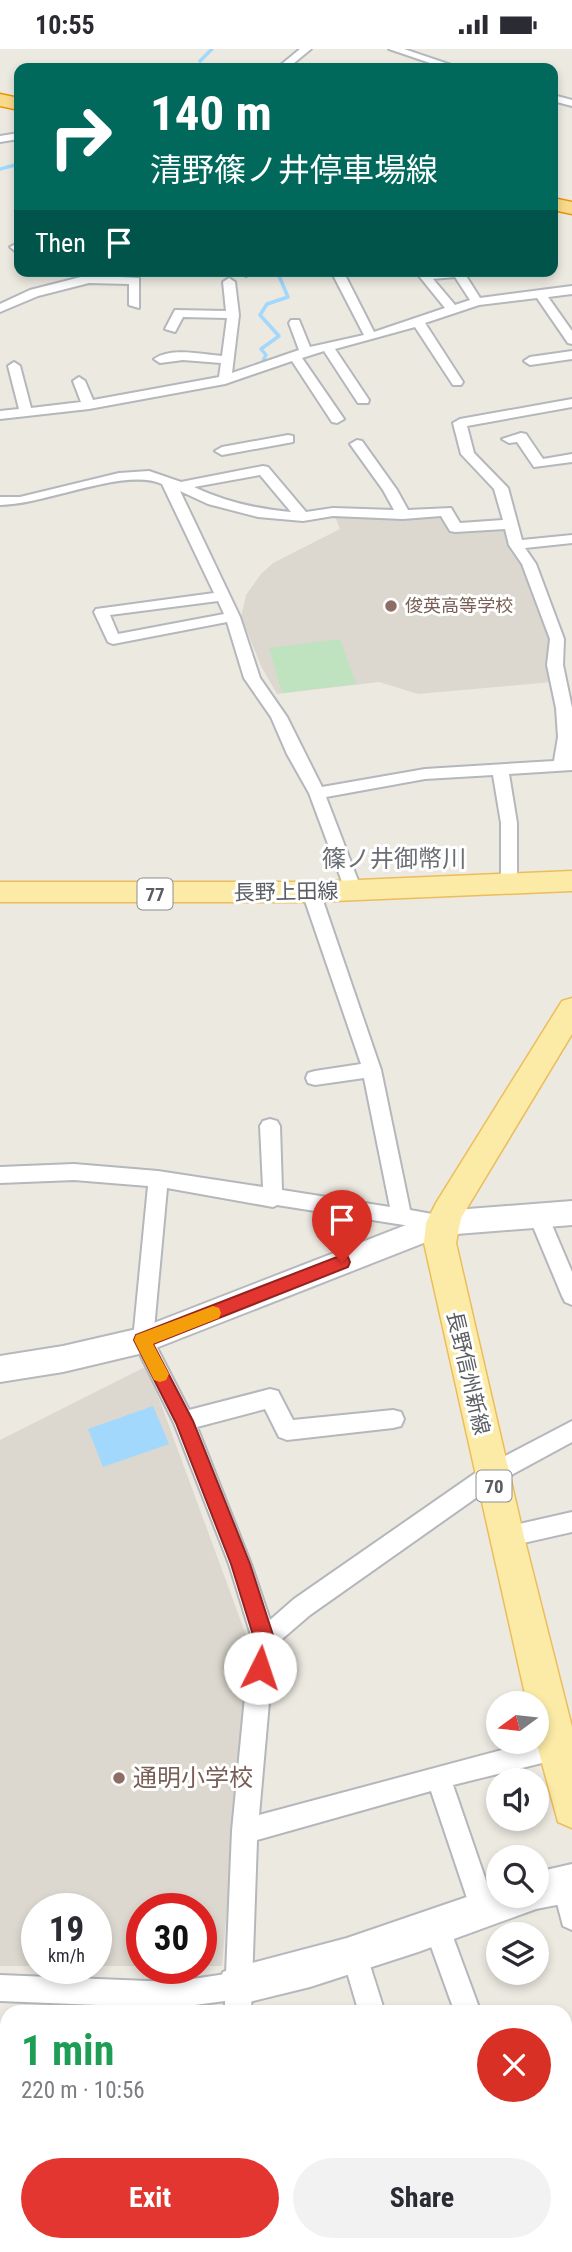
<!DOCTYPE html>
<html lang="en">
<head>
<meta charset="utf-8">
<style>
  :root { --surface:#fff; --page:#f2f2f3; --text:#2b2b33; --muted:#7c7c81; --accent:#e33630 }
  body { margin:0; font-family:"Roboto Condensed","Noto Sans JP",sans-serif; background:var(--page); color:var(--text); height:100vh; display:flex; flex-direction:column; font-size:26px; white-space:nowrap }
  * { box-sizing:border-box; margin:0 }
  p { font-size:23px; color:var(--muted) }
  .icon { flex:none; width:38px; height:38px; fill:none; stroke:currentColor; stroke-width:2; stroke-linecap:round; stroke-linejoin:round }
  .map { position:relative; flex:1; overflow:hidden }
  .panel { position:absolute; left:0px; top:1956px; width:572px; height:247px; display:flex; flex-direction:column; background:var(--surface); border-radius:21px 21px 0 0; box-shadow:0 4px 10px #0003 }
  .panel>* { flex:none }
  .banner { position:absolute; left:14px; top:14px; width:544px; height:214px; border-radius:14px; box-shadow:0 4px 10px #0003; background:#00695c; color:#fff; overflow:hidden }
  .needle { width:46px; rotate:255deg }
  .controls { position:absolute; left:486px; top:1642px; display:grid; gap:14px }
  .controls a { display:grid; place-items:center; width:63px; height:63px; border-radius:50%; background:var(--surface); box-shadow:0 4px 10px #0003; font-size:35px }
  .speed { position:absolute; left:21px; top:1844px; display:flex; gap:14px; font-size:35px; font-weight:700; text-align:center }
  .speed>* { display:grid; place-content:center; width:91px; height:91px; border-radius:50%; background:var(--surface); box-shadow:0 4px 10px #0003; line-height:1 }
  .speed small { font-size:18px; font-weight:400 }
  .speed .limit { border:10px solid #d22; background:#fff; color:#111 }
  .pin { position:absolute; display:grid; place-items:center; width:60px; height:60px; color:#fff; margin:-72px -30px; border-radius:50% 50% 50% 0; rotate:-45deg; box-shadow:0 0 7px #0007 }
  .pin .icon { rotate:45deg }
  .me { position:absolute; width:77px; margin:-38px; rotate:4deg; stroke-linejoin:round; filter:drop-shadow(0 0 5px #0008) }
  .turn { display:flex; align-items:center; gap:24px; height:147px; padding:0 21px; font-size:32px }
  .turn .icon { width:91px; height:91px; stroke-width:2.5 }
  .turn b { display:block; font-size:49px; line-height:60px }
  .then { display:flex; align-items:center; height:66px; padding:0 21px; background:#0003; gap:14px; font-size:26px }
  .round { display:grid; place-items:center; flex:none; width:74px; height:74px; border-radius:37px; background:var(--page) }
  .head { display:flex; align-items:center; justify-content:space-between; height:119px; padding:0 21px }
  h1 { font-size:42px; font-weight:700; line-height:52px; color:#1e9e55 }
  .primary-button { display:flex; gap:14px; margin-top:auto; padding:14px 21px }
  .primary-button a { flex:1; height:80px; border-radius:42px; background:var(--accent); color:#fff; font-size:28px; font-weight:700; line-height:80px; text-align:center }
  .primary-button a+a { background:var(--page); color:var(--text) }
  .status { display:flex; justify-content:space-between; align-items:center; height:49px; padding:0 35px; background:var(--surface); direction:ltr }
  .status svg { height:19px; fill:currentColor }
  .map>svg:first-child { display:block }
</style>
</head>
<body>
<div class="status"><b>10:55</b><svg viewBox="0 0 49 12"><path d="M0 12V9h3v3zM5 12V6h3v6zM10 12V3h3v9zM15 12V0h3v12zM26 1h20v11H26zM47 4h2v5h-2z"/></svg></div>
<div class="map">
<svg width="572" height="2203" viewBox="0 0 572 2203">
  <rect width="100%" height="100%" fill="#ece9e1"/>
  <g fill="#dcd8cf">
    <path d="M446 462 453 480 506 474 549 587 552 633 418 645 379 633 277 645 262 619 241 568 246 546 261 525 273 514 340 480 334 465Z"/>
    <path d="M147 1317 250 1597 222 1917H201V1860H142V1917H96V1860H37V1917H0V1391Z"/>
  </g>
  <path fill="#bfe3be" d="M340 590 356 635 282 644 269 599Z"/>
  <path fill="#a1d8fc" d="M153 1357 169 1395 103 1418 88 1380Z"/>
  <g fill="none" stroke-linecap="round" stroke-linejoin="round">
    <g stroke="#a1d8fc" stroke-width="3.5">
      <path d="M200 12 212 0"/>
      <path d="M0 120 19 115"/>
      <path d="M257 317 261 316 266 306 261 300 279 287 260 266 267 255 288 248 277 222"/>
    </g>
    <g stroke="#b4b7bb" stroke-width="4">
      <g id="street">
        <path d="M300 0H311L288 19H277Z"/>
        <path d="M389 0H404L460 19H445Z"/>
        <path d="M553 46 572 51V57L553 52Z"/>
        <path d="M19 84V90L0 93V87Z"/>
        <path d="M16 195H19V205L10 198Z"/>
        <path d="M94 222H109L103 227 139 229V259L129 256V235L89 234 38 247 0 263V255L30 241 85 227Z"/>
        <path d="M240 222H252V223L246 227Z"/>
        <path d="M331 222H343L374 283 445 259 415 222H463L480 249 572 237V245L548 248 572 282V295L568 294 537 249 479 256 425 274 463 333 461 336H453L415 278 335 300 369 351 368 354H358L324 302 302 309 344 370 337 374 332 373 292 312 225 335 89 360 0 370V362L19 360 8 317 14 313 20 317 31 359 81 353 73 332 79 328 85 332 93 351 219 328 221 314 183 311 160 314 154 310C170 298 202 305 222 307L227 269 183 268 175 283 165 280 175 261 226 262 223 233 229 229 235 233 239 266 232 324 299 301 289 274 291 271H299L310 298 364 286ZM455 228 470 251 455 256 433 230Z"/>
        <path d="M572 302V310L530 316 524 312 530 308Z"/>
        <path d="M572 350V358L467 377 474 404 508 439 522 491 572 486V494L525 499 536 515 564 590 563 616 572 659V721L509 725 517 774V836L509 842 501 836V774L493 726 425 730 326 748 362 842 353 848 347 846 309 744 287 705 271 668 244 629 227 573 113 595 108 593 94 563 96 560 214 544 162 435C125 418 45 456 0 456V448H20L119 424 149 422 181 433 263 417 268 418 306 463 333 459 394 461 383 441 350 395 357 391 362 392 397 441 408 461 451 459 460 474 503 471 494 440 461 405 453 374 460 370ZM260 426 291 463C257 460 226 453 194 438ZM180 442 208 455 258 468 303 472 333 467 403 470 441 467 450 482 455 483 505 480 509 496 522 515 550 590 547 616 556 659 558 688 554 712 425 720 322 738 287 668 260 629 240 568ZM218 552 224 565 118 585 110 566Z"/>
        <path d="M521 384 526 385 543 410 572 405V413L534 418 517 393 509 394 502 390Z"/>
        <path d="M288 386 293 387V393L222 406 215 402 222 398Z"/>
        <path d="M311 837 320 843 381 1021 410 1161 449 1168 452 1174 449 1180 442 1182 277 1156 273 1158 167 1139 153 1291 189 1361 270 1340 278 1342 293 1371 393 1361 401 1363 404 1370 401 1377 393 1379 287 1391 279 1388 265 1360 197 1378 251 1515 270 1571 294 1550 484 1418 572 1372V1393L500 1432 310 1566 274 1597 259 1766 558 1686 567 1689 570 1698 567 1707 558 1710 453 1736 496 1861 492 1870 483 1874 474 1870 431 1742 257 1791 251 1964H225V1952L172 1959 0 1952V1926L172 1933 226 1925 232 1782 251 1586 229 1515 174 1374 133 1291 148 1137 74 1131 0 1134V1118L74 1115 158 1122 263 1138 260 1077 263 1072 270 1070 277 1072 280 1077 282 1141 390 1158 364 1029 315 1036 308 1034 306 1029 308 1024 315 1022 361 1015 302 843Z"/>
        <path d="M539 1160 546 1162 572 1223V1256L565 1253 562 1247 529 1168 532 1162Z"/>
        <path d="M572 1463V1483L506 1498 498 1495 495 1488 498 1481 506 1478Z"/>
        <path d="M565 1822 572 1825V1881L563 1877 552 1835 556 1826Z"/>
        <path d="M437 1865 446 1869 481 1964H455L424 1878 428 1869Z"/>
        <path d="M355 1893 364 1897 385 1964H359L342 1906 346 1897Z"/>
        <rect x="0" y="2094" width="7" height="28"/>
      </g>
    </g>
    <g stroke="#b5b8bd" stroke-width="4">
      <g id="secondary">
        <path d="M572 1152V1176L444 1186 143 1304 63 1323 0 1333V1307L63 1297 141 1279 442 1162Z"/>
        <path d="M572 1815V1853L536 1860 418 1903 310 1938 237 1956 223 1951 218 1937 223 1923 237 1918 347 1889 499 1837V1846H537V1823Z"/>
      </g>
    </g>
    <g stroke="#ecbd5a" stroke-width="3">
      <g id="primary">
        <path d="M572 822V842L311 853H0V833H311Z"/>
        <path d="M572 949V985L461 1169 456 1194 524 1488 572 1678V1779L558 1773 536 1692 537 1654H527L424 1194 426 1174 436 1154 562 952Z"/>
      </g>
    </g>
    <g stroke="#e69707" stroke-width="3">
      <g id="highway">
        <path d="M0 45 19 49V61L0 57Z"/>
        <path d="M553 149 572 153V165L553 161Z"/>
      </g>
    </g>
    <use href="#street" fill="#fff" fill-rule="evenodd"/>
    <use href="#secondary" fill="#fff" fill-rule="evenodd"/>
    <use href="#primary" fill="#fceba6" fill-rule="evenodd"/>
    <use href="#highway" fill="#f9d98b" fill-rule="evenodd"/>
    <g stroke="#b0b1b2" stroke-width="7" stroke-dasharray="2.5 11" stroke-linecap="butt">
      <path d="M0 2155H7"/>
      <path d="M0 2173 7 2174"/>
      <path d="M565 2185H572"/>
      <path d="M399 2196 515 2203"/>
    </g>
  </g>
  <path fill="#e33630" stroke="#94231f" stroke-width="2" d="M342 1206 348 1208 350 1213 348 1218 153 1295 193 1372 250 1515 273 1586 267 1626 260 1629 253 1626 250 1619 253 1586 231 1515 176 1374 134 1291 136 1286Z"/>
  <path fill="#f59e0b" d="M213 1257 219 1259 221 1264 219 1269 153 1295 169 1325 166 1331 160 1333 154 1331 134 1291 136 1286Z"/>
  <g fill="#8d6e63" stroke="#fff" stroke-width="2.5">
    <circle cx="391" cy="557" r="7"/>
    <circle cx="119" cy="1729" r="7"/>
  </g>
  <g text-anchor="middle" stroke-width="6" stroke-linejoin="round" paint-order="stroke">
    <g font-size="18" fill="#785e54" stroke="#fff" text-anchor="start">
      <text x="405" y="563">俊英高等学校</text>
    </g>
    <g fill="#fff" stroke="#8c8e91" stroke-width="2">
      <rect x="137.5" y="829.5" width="35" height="31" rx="5"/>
      <rect x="476.5" y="1421.5" width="35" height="31" rx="5"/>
    </g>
    <g font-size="19" font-weight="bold" fill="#5a5d62">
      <text x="155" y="852">77</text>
      <text x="494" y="1444">70</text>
    </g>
    <g font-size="21" fill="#5a5d62" stroke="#fff">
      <text transform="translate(286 843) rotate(-1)" y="7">長野上田線</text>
      <text transform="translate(468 1324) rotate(77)" y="7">長野信州新線</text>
    </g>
    <g font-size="24" fill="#6b6f74" stroke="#fff">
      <text x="394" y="818">篠ノ井御幣川</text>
    </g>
    <g font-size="24" fill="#785e54" stroke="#fff" text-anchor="start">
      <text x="133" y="1737">通明小学校</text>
    </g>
  </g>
</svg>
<div class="controls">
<a><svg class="needle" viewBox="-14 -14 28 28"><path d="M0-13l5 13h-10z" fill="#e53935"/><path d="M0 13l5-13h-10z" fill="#7c7c81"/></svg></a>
<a><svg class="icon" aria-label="sound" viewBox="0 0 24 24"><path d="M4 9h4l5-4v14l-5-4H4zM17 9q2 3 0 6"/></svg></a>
<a><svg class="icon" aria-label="search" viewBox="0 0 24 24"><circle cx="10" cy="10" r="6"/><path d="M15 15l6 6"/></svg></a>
<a><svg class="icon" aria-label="layers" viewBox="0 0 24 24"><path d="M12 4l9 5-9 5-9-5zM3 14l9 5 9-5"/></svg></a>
</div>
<div class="speed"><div>19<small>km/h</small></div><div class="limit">30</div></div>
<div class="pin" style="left:342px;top:1213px;background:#d93025"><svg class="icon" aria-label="arrive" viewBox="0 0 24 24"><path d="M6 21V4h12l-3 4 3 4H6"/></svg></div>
<svg class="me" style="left:260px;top:1619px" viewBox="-20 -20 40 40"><circle r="19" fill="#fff"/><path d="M0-13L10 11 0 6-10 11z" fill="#e33630"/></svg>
<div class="banner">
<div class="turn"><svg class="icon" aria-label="right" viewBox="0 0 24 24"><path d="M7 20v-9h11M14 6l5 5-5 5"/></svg><div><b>140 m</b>清野篠ノ井停車場線</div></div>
<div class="then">Then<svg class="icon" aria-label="arrive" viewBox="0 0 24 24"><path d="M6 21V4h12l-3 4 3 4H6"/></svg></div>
</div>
<section class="panel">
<div class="head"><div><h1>1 min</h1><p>220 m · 10:56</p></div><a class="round" style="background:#d93025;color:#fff"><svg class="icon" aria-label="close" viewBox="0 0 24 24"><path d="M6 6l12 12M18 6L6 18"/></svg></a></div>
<div class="primary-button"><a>Exit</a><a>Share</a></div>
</section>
</div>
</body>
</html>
